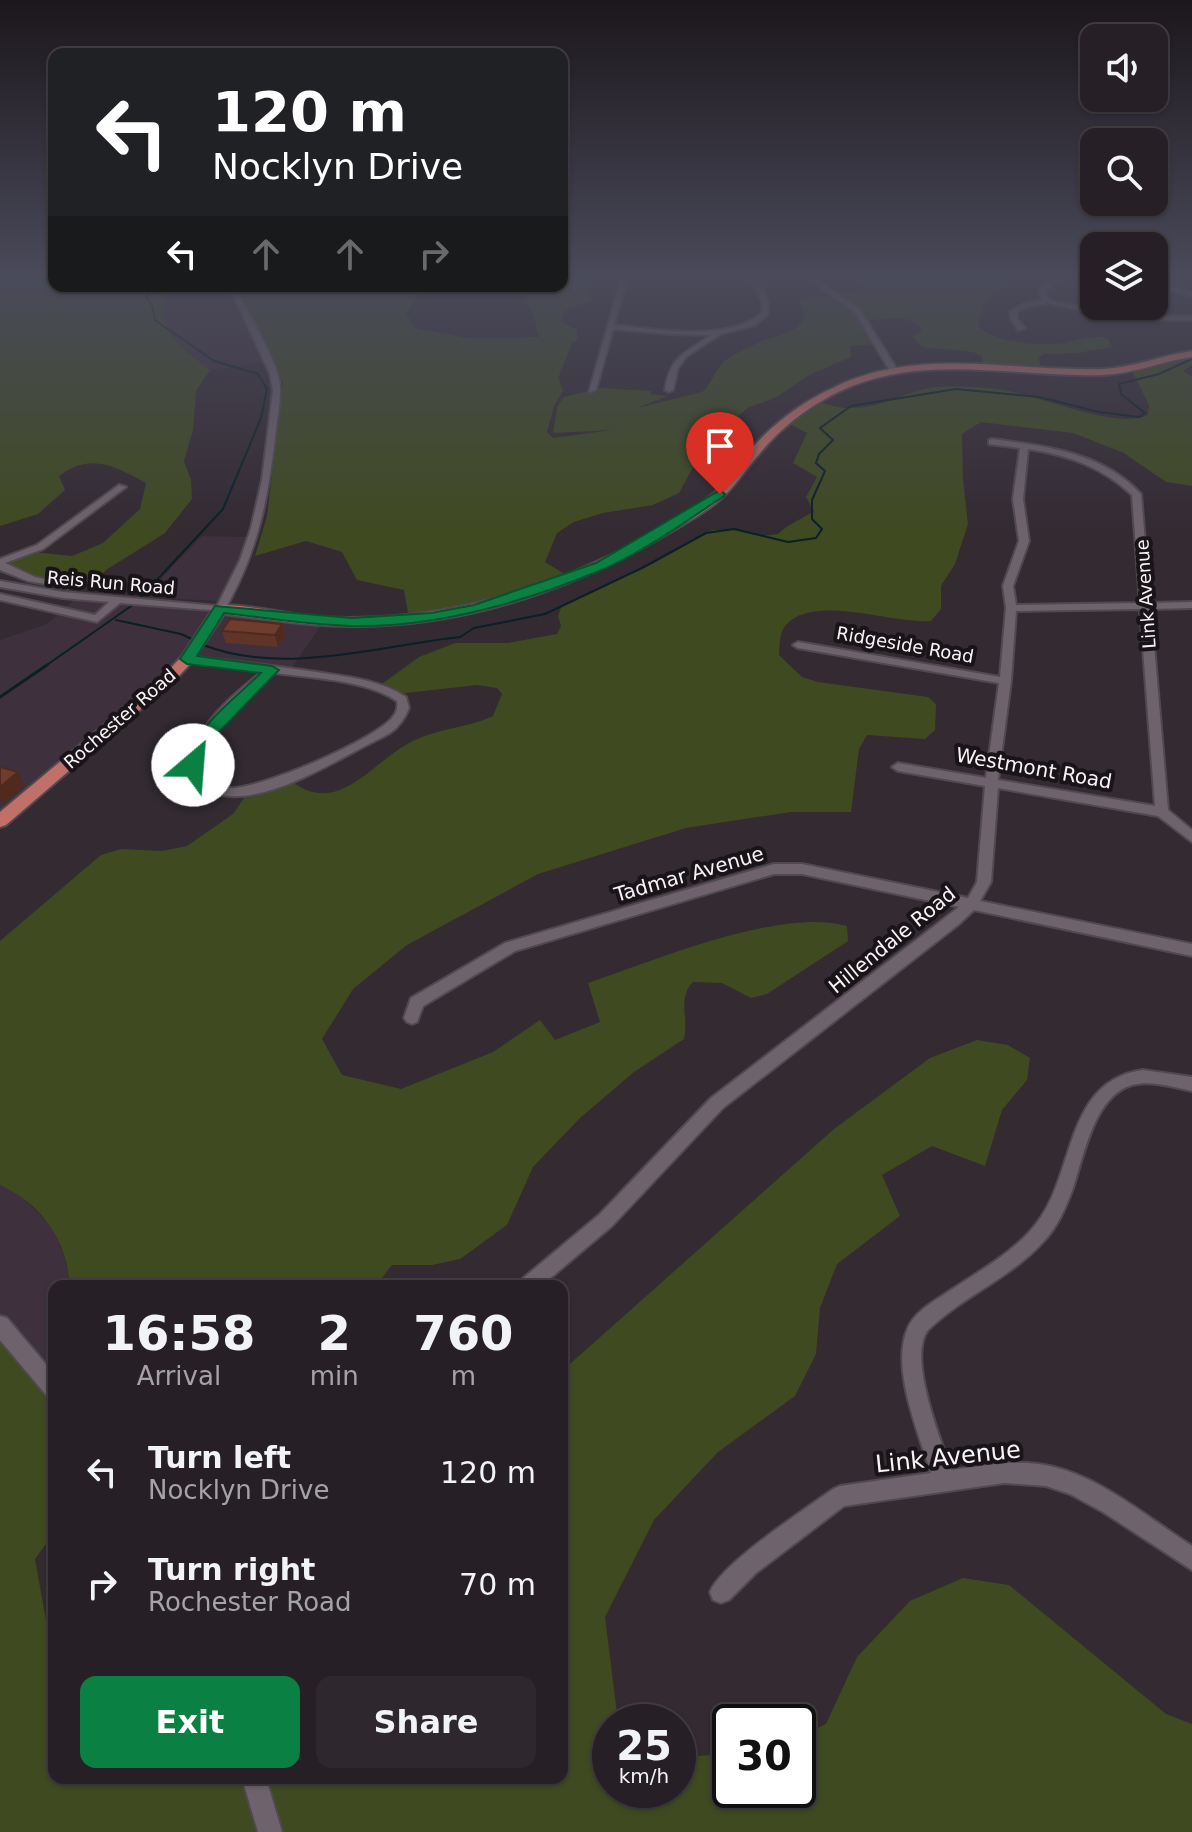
<!DOCTYPE html>
<html lang="en">
<head>
<meta charset="utf-8">
<style>
  :root { --surface:#262026; --page:#2e282e; --text:#f1f3f6; --muted:#a4a3a7; --line:#423e43; --accent:#0b8043 }
  body { margin:0; font-family:"DejaVu Sans",sans-serif; background:var(--page); color:var(--text); height:100vh; display:flex; flex-direction:column; font-size:30px; white-space:nowrap }
  * { box-sizing:border-box; margin:0 }
  p { font-size:26px; color:var(--muted) }
  .icon { flex:none; width:44px; height:44px; fill:none; stroke:currentColor; stroke-width:2; stroke-linecap:round; stroke-linejoin:round }
  .map { position:relative; flex:1; overflow:hidden }
  .drawer { position:absolute; left:48px; top:1280px; width:520px; height:504px; display:flex; flex-direction:column; background:var(--surface); border-radius:16px; box-shadow:0 2px 6px #0004,0 0 0 2px var(--line) }
  .drawer>* { flex:none }
  .hud { position:absolute; left:48px; top:48px; width:520px; height:244px; border-radius:16px; box-shadow:0 2px 6px #0004,0 0 0 2px var(--line); background:#202124; color:#fff; overflow:hidden }
  .fabs { position:absolute; left:1080px; top:24px; display:grid; gap:16px }
  .fabs a { display:grid; place-items:center; width:88px; height:88px; border-radius:16px; background:var(--surface); box-shadow:0 2px 6px #0004,0 0 0 2px var(--line); font-size:40px }
  .speed { position:absolute; left:592px; top:1704px; display:flex; gap:16px; font-size:40px; font-weight:700; text-align:center }
  .speed>* { display:grid; place-content:center; width:104px; height:104px; border-radius:50%; background:var(--surface); box-shadow:0 2px 6px #0004,0 0 0 2px var(--line); line-height:1 }
  .speed small { font-size:20px; font-weight:400 }
  .speed .limit { border:4px solid #111; border-radius:12px; background:#fff; color:#111 }
  .pin { position:absolute; display:grid; place-items:center; width:68px; height:68px; color:#fff; margin:-82px -34px; border-radius:50% 50% 50% 0; rotate:-45deg; box-shadow:0 0 8px #0007 }
  .pin .icon { rotate:45deg }
  .me { position:absolute; width:88px; margin:-44px; rotate:27deg; stroke-linejoin:round; filter:drop-shadow(0 0 6px #0008) }
  .turn { display:flex; align-items:center; gap:28px; height:168px; padding:0 32px; font-size:36px }
  .turn .icon { width:104px; height:104px; stroke-width:2.5 }
  .turn b { display:block; font-size:56px; line-height:68px }
  .lanes { display:flex; align-items:center; height:76px; padding:0 32px; background:#0003; justify-content:center; gap:40px; direction:ltr }
  .lanes .off { opacity:.35 }
  .eta { display:flex; justify-content:space-evenly; align-items:center; height:136px; text-align:center }
  .eta b { font-size:48px; font-weight:700; line-height:56px }
  .primary-button { display:flex; gap:16px; margin-top:auto; padding:16px 32px }
  .primary-button a { flex:1; height:92px; border-radius:16px; background:var(--accent); color:#fff; font-size:32px; font-weight:700; line-height:92px; text-align:center }
  .primary-button a+a { background:var(--page); color:var(--text) }
  ul { padding:0; list-style:none }
  li { display:flex; align-items:center; gap:24px; height:112px; padding:0 32px }
  li div { flex:1 }
  li b { display:block; font-size:30px }
  li em { font-style:normal }
  .map>svg:first-child { display:block }
</style>
</head>
<body>
<div class="map">
<svg width="1192" height="1832" viewBox="0 0 1192 1832">
  <rect width="100%" height="100%" fill="#332a32"/>
  <g fill="#3e303d">
    <path d="M194 286H227L263 363 210 370 174 342 161 314 166 290Z"/>
    <path d="M202 536 249 537 229 583 217 601 143 597Z"/>
    <path d="M78 596 324 621 289 672 187 659 0 821V640L47 624Z"/>
    <path d="M0 1185 15 1191 53 1227 64 1255 70 1283 69 1286H54V1361L40 1374 0 1325Z"/>
  </g>
  <g fill="#3f4a21">
    <path d="M0 275H54V286H194L166 290C157 334 178 345 210 370L196 391 193 430 184 461 191 480 192 499 165 533 106 570 92 585 40 577 8 565V561L33 552 72 556 103 543 140 509 146 483C115 466 90 452 59 476L65 490 38 514 0 526Z"/>
    <path d="M562 275H579L590 288 588 292 592 301C579 306 563 304 561 322L577 330V340L572 343 558 378 563 391 554 406 547 432 553 438 612 430 553 433 557 407 564 397 600 388 651 391 650 394 668 396 637 408 702 392C711 385 713 375 720 366 729 355 746 349 758 343 776 333 798 337 805 314L798 298 841 295 866 287 851 275H1018L984 302 978 325C989 342 1042 347 1063 343 1080 340 1089 335 1107 338L1112 347 1077 353 1043 354 1039 357 1040 366 983 364 982 356 973 352 922 347 913 337 922 330C911 312 880 320 862 321L874 344 850 346 851 357 811 374 775 398 747 408 723 431 692 469 679 493 653 505 603 513 574 522 557 533 545 562 566 575 475 606 408 613 404 590 357 580 342 552 306 541 255 556 267 516 283 383 238 286H441L418 295 406 313 415 328 466 338 539 337 533 313 520 289 562 286Z"/>
    <path d="M1192 356V365L1183 371 1192 377V486L1166 482 1124 453 1073 433 981 422 962 434 963 480 968 524 955 564 941 586V609L931 621C893 624 813 593 786 625 779 632 780 645 779 655L802 677 818 682 928 697 936 704 935 730 925 739 867 735 859 749 851 812H791L686 828 538 874 407 945 353 989 322 1039 342 1075 401 1089 493 1052 540 1020 555 1040 600 1022 588 983C654 961 780 907 847 926L848 941 767 994 751 998 722 983 693 982C677 999 689 1017 684 1039L634 1072 580 1118 533 1167 507 1225 460 1259 432 1265H392L376 1286H69C69 1241 40 1203 0 1185V941L101 855 121 849 162 851 187 846 233 814 244 798 265 794 291 781C340 819 374 758 415 740 440 728 467 728 493 716L502 694 497 688 477 685 397 694 379 686 419 657 455 643H508L557 634 561 626 558 616 562 605 652 564 712 530H741L763 536 778 534C788 524 802 519 814 511L806 497 817 477 793 463 807 433 786 422 816 401C827 404 840 409 852 408 881 408 908 390 936 387 956 386 978 387 998 389 1037 394 1116 431 1148 415L1149 405 1132 371Z"/>
    <path d="M977 1040 1008 1045 1030 1058 1027 1080 1002 1110 985 1166 932 1146 882 1175 900 1216 837 1264 820 1308 816 1354 795 1396 718 1452 654 1520 605 1617 618 1722H610V1790H678V1757L730 1754V1790H798V1737L826 1724 857 1657 910 1601 963 1578 1009 1585 1166 1714 1192 1724V1832H0V1325L41 1373 54 1361V1533L35 1559 54 1665V1778H562V1371L834 1129 930 1058Z"/>
  </g>
  <g fill="none" stroke-linecap="round" stroke-linejoin="round">
    <g stroke="#092027" stroke-width="2">
      <path d="M141 597 223 509 261 418 267 389 258 374 214 361 155 320 152 305 146 297 160 286"/>
      <path d="M116 620 181 634 196 641"/>
      <path d="M203 645C285 676 376 646 460 637L474 628 545 614 642 568 706 533 734 529 788 542 816 538 822 529 812 519V500L825 471 816 463 819 454 833 440 820 428 851 406 956 389 1039 397 1099 412 1139 417 1145 413 1121 394 1119 384 1159 374 1192 359"/>
      <path d="M44 667 134 604"/>
    </g>
    <path stroke="#092027" stroke-width="3" d="M0 697 47 665"/>
    <g stroke="#50494f" stroke-width="4">
      <g id="minor">
        <path d="M622 275H628L614 325C658 329 724 343 762 313V301L749 275H755L768 301V314L755 325 721 334 687 356 678 368 673 390 669 392 665 390C670 355 686 353 711 335L669 334 613 329 596 390 589 392Z"/>
        <path d="M803 275H810L860 310 898 371 897 373 890 371 855 312Z"/>
        <path d="M1055 275H1062L1045 292 1049 300 1057 302 1131 316H1192V320H1131L1047 303 1027 307 1017 312V319L1025 328 1018 330 1011 319 1010 311 1023 304 1043 300 1038 292Z"/>
        <path d="M1154 283 1192 292V296L1154 287Z"/>
        <path d="M229 286H235C248 312 270 348 278 375 283 392 278 412 276 430 268 498 259 550 224 611L120 603 97 622 0 600V594L95 615 109 602 63 598 0 587V581L63 592 217 606 240 560 251 528 262 480 273 390 270 374Z"/>
        <path d="M992 439C1045 446 1102 452 1141 494L1150 603 1192 602V608L1151 609 1168 810 1192 830V842L1158 816 998 788 991 882 980 901 1192 944V956L974 910 958 925 723 1108 612 1226 541 1286H518L521 1280 600 1214 711 1098 959 907 802 874H774L515 951 423 1006 417 1022 412 1024 407 1022 404 1018 411 998 505 943 774 864H802L968 898 977 882 985 786 898 771 892 767 898 763 986 778 999 683 798 648 793 645 798 642 1000 677 1006 608 1003 586 1019 541 1013 499 1020 448 989 444V440ZM1028 449C1068 455 1102 467 1132 495L1140 603 1016 605 1013 586 1029 541 1023 499ZM1140 609 1155 806 998 780 1011 681 1016 611Z"/>
        <path d="M119 485 126 487 43 549 5 563 35 577 68 584V588L28 581 0 570V559L37 545Z"/>
        <path d="M187 656C232 661 278 666 323 673 351 677 382 681 406 697L409 708C405 718 399 727 390 733 382 738 372 742 363 747 327 766 272 799 230 796 211 795 199 788 189 773 190 730 232 695 263 671L183 661V657ZM275 673C312 678 366 680 397 701 398 708 397 712 392 718 372 741 264 787 233 788 219 788 210 783 201 772 202 730 244 697 275 673Z"/>
        <path d="M1143 1070 1192 1077V1091C1173 1087 1151 1080 1132 1085 1094 1096 1084 1156 1073 1188 1066 1207 1058 1226 1044 1241 1011 1278 963 1296 928 1330 907 1357 941 1440 951 1470 980 1466 1009 1460 1038 1464 1095 1471 1145 1516 1192 1546V1570L1103 1512 1070 1494 1046 1486 1004 1483 844 1506 756 1573 729 1600 721 1603 713 1600 710 1592C722 1563 804 1510 833 1489L840 1486 931 1473C919 1434 891 1369 907 1330 914 1311 935 1301 951 1290 982 1269 1020 1249 1041 1217 1075 1167 1067 1080 1143 1070Z"/>
        <path d="M0 1316 7 1318 54 1374V1399L47 1396 0 1340Z"/>
        <path d="M242 1778H266L282 1832H258Z"/>
      </g>
    </g>
    <g stroke="#50494f" stroke-width="4">
      <path id="major" d="M1192 351V357C1162 361 1134 374 1103 375 1020 378 933 354 852 386 817 400 784 424 760 453 745 470 734 489 716 503 699 516 679 527 660 538 565 592 460 627 350 626 308 626 266 619 224 614L192 662 177 678 6 825 0 827V812L167 672 182 656 215 606C237 602 291 615 317 617 382 621 446 613 508 595 568 578 666 534 714 493 729 480 739 463 753 447 775 422 804 401 835 387 920 346 1013 372 1103 369 1133 368 1162 355 1192 351Z"/>
    </g>
    <use href="#minor" fill="#6e636d" fill-rule="evenodd"/>
    <use href="#major" fill="#c07069" fill-rule="evenodd"/>
  </g>
  <path fill="#603426" d="M282 624 285 636 278 647 226 643 222 631Z"/>
  <g fill="#4e2a1f">
    <path d="M282 624 285 636 278 647 275 635Z"/>
    <path d="M18 772 25 786 4 805 0 799V787Z"/>
  </g>
  <g fill="#703c2c" stroke="#4e2a1f" stroke-width="2">
    <path d="M230 619 282 624 275 635 222 631Z"/>
    <path d="M0 767 18 772 0 787Z"/>
  </g>
  <linearGradient id="sky" x2="0" y2="1"><stop stop-color="#1c171c"/><stop offset="0.52" stop-color="#4a4a5a"/><stop offset="1" stop-color="#4a4a5a" stop-opacity="0"/></linearGradient>
  <rect width="1192" height="531" fill="url(#sky)"/>
  <path fill="#0b8043" stroke="#07532c" stroke-width="2" d="M720 490 725 494 724 496C685 522 646 550 604 569 525 602 438 628 351 626 309 625 266 618 224 613L197 656 272 666 279 670 212 739 199 769 193 770 185 765C196 726 233 700 261 673L187 664 180 659 215 606 352 618 431 613 474 605 596 563Z"/>
  <g text-anchor="middle" stroke-width="8" stroke-linejoin="round" paint-order="stroke">
    <g font-size="18" fill="#f9f3f8" stroke="#181418">
      <text transform="translate(111 583) rotate(5)" y="6">Reis Run Road</text>
      <text transform="translate(1146 594) rotate(-94)" y="6">Link Avenue</text>
      <text transform="translate(905 645) rotate(10)" y="6">Ridgeside Road</text>
      <text transform="translate(120 719) rotate(-41)" y="6">Rochester Road</text>
    </g>
    <g font-size="20" fill="#f9f3f8" stroke="#181418">
      <text transform="translate(1034 768) rotate(10)" y="7">Westmont Road</text>
      <text transform="translate(689 874) rotate(-16)" y="7">Tadmar Avenue</text>
      <text transform="translate(892 940) rotate(-39)" y="7">Hillendale Road</text>
    </g>
    <g font-size="24" fill="#f9f3f8" stroke="#181418">
      <text transform="translate(948 1457) rotate(-6)" y="8">Link Avenue</text>
    </g>
  </g>
</svg>
<div class="fabs">
<a><svg class="icon" aria-label="sound" viewBox="0 0 24 24"><path d="M4 9h4l5-4v14l-5-4H4zM17 9q2 3 0 6"/></svg></a>
<a><svg class="icon" aria-label="search" viewBox="0 0 24 24"><circle cx="10" cy="10" r="6"/><path d="M15 15l6 6"/></svg></a>
<a><svg class="icon" aria-label="layers" viewBox="0 0 24 24"><path d="M12 4l9 5-9 5-9-5zM3 14l9 5 9-5"/></svg></a>
</div>
<div class="speed"><div>25<small>km/h</small></div><div class="limit">30</div></div>
<div class="pin" style="left:720px;top:494px;background:#d93025"><svg class="icon" aria-label="arrive" viewBox="0 0 24 24"><path d="M6 21V4h12l-3 4 3 4H6"/></svg></div>
<svg class="me" style="left:193px;top:765px" viewBox="-20 -20 40 40"><circle r="19" fill="#fff"/><path d="M0-13L10 11 0 6-10 11z" fill="#0b8043"/></svg>
<div class="hud">
<div class="turn"><svg class="icon" aria-label="left" viewBox="0 0 24 24"><path d="M17 20v-9H6M10 6l-5 5 5 5"/></svg><div><b>120 m</b>Nocklyn Drive</div></div>
<div class="lanes"><svg class="icon" aria-label="left" viewBox="0 0 24 24"><path d="M17 20v-9H6M10 6l-5 5 5 5"/></svg><svg class="icon off" aria-label="ahead" viewBox="0 0 24 24"><path d="M12 20V5M6 11l6-6 6 6"/></svg><svg class="icon off" aria-label="ahead" viewBox="0 0 24 24"><path d="M12 20V5M6 11l6-6 6 6"/></svg><svg class="icon off" aria-label="right" viewBox="0 0 24 24"><path d="M7 20v-9h11M14 6l5 5-5 5"/></svg></div>
</div>
<section class="drawer">
<div class="eta">
<div><b>16:58</b><p>Arrival</p></div>
<div><b>2</b><p>min</p></div>
<div><b>760</b><p>m</p></div>
</div>
<ul>
<li><svg class="icon" aria-label="left" viewBox="0 0 24 24"><path d="M17 20v-9H6M10 6l-5 5 5 5"/></svg><div><b>Turn left</b><p>Nocklyn Drive</p></div><em>120 m</em></li>
<li><svg class="icon" aria-label="right" viewBox="0 0 24 24"><path d="M7 20v-9h11M14 6l5 5-5 5"/></svg><div><b>Turn right</b><p>Rochester Road</p></div><em>70 m</em></li>
</ul>
<div class="primary-button"><a>Exit</a><a>Share</a></div>
</section>
</div>
</body>
</html>
